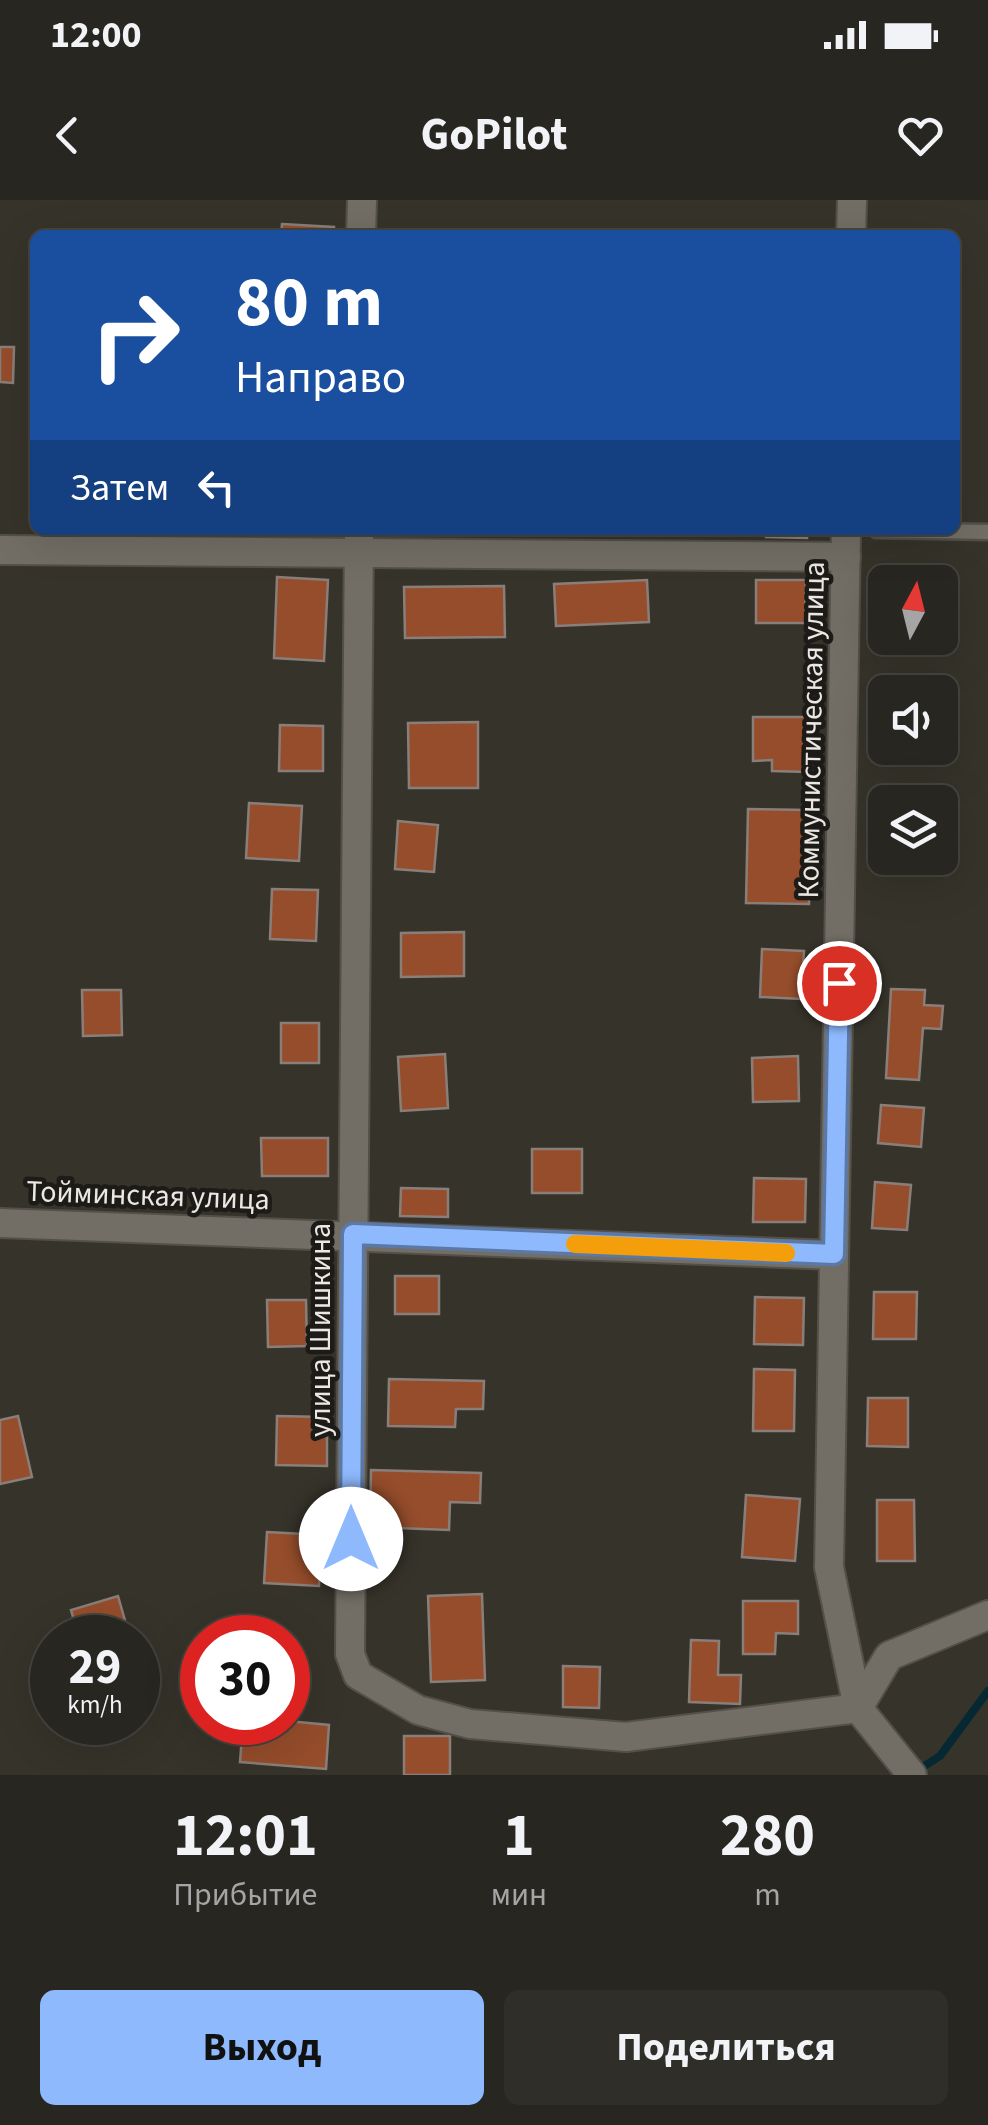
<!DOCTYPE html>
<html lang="ru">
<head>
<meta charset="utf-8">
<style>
  :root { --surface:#282620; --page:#302e29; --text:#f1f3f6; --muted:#a5a5a5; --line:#44433e; --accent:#8eb9fd }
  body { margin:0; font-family:"Source Sans 3",sans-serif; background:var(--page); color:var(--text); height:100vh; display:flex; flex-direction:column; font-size:38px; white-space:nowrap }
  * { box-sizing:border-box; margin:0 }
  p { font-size:32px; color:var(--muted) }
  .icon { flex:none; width:55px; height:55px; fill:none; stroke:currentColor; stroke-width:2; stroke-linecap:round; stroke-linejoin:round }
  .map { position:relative; height:1575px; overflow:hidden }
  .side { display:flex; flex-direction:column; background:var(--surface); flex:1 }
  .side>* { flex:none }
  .hud { position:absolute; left:30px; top:30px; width:930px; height:305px; border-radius:15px; box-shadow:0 10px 40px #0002,0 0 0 2px var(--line); background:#1a4fa0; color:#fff; overflow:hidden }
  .needle { width:65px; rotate:7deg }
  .buttons { position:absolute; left:868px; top:365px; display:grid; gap:20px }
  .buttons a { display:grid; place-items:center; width:90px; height:90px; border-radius:15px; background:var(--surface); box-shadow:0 10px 40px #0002,0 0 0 2px var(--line); font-size:50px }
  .speed { position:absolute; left:30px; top:1415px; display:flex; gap:20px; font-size:50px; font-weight:700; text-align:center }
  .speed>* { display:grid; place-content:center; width:130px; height:130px; border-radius:50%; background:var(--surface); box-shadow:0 10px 40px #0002,0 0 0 2px var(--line); line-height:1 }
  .speed small { font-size:25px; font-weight:400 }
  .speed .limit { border:15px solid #d22; background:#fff; color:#111 }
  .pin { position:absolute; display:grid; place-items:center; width:85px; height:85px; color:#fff; margin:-42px; border:5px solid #fff; border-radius:50%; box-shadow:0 2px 10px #0007 }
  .me { position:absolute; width:110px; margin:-55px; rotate:0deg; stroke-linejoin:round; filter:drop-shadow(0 0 8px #0008) }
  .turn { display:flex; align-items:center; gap:35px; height:210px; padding:0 40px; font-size:45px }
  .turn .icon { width:130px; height:130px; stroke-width:2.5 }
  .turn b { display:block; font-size:70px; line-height:85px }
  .then { display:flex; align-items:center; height:95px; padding:0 40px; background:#0003; gap:20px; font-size:38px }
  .eta { display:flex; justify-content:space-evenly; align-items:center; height:170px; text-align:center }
  .eta b { font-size:60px; font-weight:700; line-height:70px }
  .primary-button { display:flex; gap:20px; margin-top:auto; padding:20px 40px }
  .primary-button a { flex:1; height:115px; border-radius:15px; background:var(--accent); color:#111; font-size:40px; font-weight:700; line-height:115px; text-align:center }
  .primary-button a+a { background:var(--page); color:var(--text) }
  .status { display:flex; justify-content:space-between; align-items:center; height:70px; padding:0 50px; background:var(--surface); direction:ltr }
  .status svg { height:28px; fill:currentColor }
  header { display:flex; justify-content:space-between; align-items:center; height:130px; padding:0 40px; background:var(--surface); font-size:45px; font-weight:700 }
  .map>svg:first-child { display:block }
</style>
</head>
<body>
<div class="status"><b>12:00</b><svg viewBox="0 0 49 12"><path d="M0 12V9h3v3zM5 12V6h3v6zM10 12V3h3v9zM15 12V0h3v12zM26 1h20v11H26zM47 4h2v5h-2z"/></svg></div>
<header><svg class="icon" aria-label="back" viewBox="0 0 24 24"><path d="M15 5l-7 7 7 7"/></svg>GoPilot<svg class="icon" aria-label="heart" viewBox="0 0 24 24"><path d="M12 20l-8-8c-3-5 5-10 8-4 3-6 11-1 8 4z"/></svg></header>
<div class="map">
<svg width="988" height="1575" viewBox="0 0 988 1575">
  <rect width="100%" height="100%" fill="#36332a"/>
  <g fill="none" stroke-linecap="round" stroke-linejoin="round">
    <path stroke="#052833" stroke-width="8" d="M915 1572 940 1556 988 1491"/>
  </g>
  <g fill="#954d2b" stroke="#897e79" stroke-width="2.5">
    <path d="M282 24 334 27V35H281Z"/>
    <path d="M0 147H14L13 183 0 182Z"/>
    <path d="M766 330H807V338L766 337Z"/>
    <path d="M277 377 328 380 324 461 274 458Z"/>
    <path d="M647 380 649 422 556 426 554 384Z"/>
    <path d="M756 380H806L805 423H756Z"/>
    <path d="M504 386 505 437 405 438 404 387Z"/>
    <rect x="887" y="438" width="47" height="9"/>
    <path d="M753 517H807V572L772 571V560L753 561Z"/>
    <path d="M478 522V588H409L408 523Z"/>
    <path d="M280 525 323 526V571H279Z"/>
    <path d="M249 603 302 606 299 661 246 658Z"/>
    <path d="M748 609 810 610 809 704 746 703Z"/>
    <path d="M398 621 438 625 434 672 395 669Z"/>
    <path d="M940 633H952L951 668 913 667V658H940Z"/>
    <path d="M272 689 318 690 316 741 270 739Z"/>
    <path d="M464 732V776L401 777V733Z"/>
    <path d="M762 749 804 751 801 799 760 797Z"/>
    <path d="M891 789 925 790 924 805 943 806 941 829 923 828 919 880 886 878Z"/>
    <path d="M82 790H121L122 835 83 836Z"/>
    <rect x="281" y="823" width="38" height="40"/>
    <path d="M445 854 448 908 401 911 398 857Z"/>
    <path d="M798 856 799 901 753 902 752 858Z"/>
    <path d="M881 905 924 908 921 947 878 943Z"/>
    <path d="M261 938H328V976H262Z"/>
    <rect x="532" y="949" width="50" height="44"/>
    <path d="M754 978 806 979 805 1022H753Z"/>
    <path d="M875 982 911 985 907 1030 872 1028Z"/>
    <path d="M401 988 448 989V1017L400 1016Z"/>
    <rect x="395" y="1076" width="44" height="38"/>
    <path d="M874 1092H917L916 1139H873Z"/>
    <path d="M755 1097 804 1098 803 1145 754 1144Z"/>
    <path d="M267 1100H306L307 1146 268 1147Z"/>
    <path d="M754 1169 795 1170 794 1231H753Z"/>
    <path d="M389 1179 484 1181 483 1209H456L455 1227 388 1226Z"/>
    <path d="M868 1198H908V1247L867 1246Z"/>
    <path d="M18 1216 32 1277 0 1284V1220Z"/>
    <path d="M277 1216 327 1217V1266L276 1265Z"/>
    <path d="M371 1270 481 1273 480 1303 450 1302 449 1330 370 1327Z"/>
    <path d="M746 1295 800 1299 795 1361 742 1357Z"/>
    <path d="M877 1300H914L915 1361H877Z"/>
    <path d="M267 1332 322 1335 319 1386 264 1383Z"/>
    <path d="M482 1394 485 1480 431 1482 428 1396Z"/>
    <path d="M118 1396 130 1438H79L71 1410Z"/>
    <path d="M743 1401H798V1434L776 1433 775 1454H743Z"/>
    <path d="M691 1440 719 1441 718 1475H741L740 1504 689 1502Z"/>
    <path d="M563 1466 600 1467 599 1508 563 1507Z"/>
    <path d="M288 1521 329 1525 326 1569 240 1562 243 1522Z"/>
    <rect x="404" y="1536" width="46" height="39"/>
  </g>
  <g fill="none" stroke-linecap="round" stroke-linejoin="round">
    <g stroke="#535049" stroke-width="19">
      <path id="lane" d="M876 330 988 332"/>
    </g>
    <g stroke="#535049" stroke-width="32">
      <g id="street">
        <path d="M361 35 362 0"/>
        <path d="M851 35 852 0"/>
        <path d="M359 330 350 1454 358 1475 418 1510 470 1524 626 1537 858 1508"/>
        <path d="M846 330 829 1367 858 1508 912 1575"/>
        <path d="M0 350 846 357"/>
        <path d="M0 1023 834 1055"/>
        <path d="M858 1508 889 1456 988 1415"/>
      </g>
    </g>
    <use href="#lane" stroke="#726e65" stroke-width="14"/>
    <use href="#street" stroke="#726e65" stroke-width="28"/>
  </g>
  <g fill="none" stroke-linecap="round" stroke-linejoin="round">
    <g stroke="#5c78a4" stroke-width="25">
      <path id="route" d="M351 1339 353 1034 834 1054 839 783"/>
    </g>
    <use href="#route" stroke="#8eb9fd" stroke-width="18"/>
    <path stroke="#f59e0b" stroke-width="18" d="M575 1044 786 1053"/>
  </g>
  <g text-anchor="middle" stroke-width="9" stroke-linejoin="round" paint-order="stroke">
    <g font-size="30" fill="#ebe8e3" stroke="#1c1b17">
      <text transform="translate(811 530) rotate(-89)" y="10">Коммунистическая улица</text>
      <text transform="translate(148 995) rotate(2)" y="10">Тойминская улица</text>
      <text transform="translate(320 1130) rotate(-90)" y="10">улица Шишкина</text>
    </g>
  </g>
</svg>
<div class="buttons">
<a><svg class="needle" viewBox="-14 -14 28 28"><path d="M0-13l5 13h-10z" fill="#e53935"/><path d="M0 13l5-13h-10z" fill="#a5a5a5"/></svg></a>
<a><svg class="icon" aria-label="sound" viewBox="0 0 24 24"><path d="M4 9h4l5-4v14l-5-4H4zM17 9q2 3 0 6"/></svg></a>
<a><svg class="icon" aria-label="layers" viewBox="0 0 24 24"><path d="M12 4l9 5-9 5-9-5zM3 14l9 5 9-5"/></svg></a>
</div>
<div class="speed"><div>29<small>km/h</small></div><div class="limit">30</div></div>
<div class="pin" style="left:839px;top:783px;background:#d93025"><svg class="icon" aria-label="arrive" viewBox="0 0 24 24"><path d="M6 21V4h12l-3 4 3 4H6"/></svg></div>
<svg class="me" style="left:351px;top:1339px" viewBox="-20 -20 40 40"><circle r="19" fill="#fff"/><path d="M0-13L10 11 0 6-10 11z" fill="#8eb9fd"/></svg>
<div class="hud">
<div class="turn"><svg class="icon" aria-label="right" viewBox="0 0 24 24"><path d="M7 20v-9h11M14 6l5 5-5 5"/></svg><div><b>80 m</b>Направо</div></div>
<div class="then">Затем<svg class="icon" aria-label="left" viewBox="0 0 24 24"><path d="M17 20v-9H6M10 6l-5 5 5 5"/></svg></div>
</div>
</div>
<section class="side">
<div class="eta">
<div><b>12:01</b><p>Прибытие</p></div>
<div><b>1</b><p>мин</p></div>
<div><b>280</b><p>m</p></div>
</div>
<div class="primary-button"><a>Выход</a><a>Поделиться</a></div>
</section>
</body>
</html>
